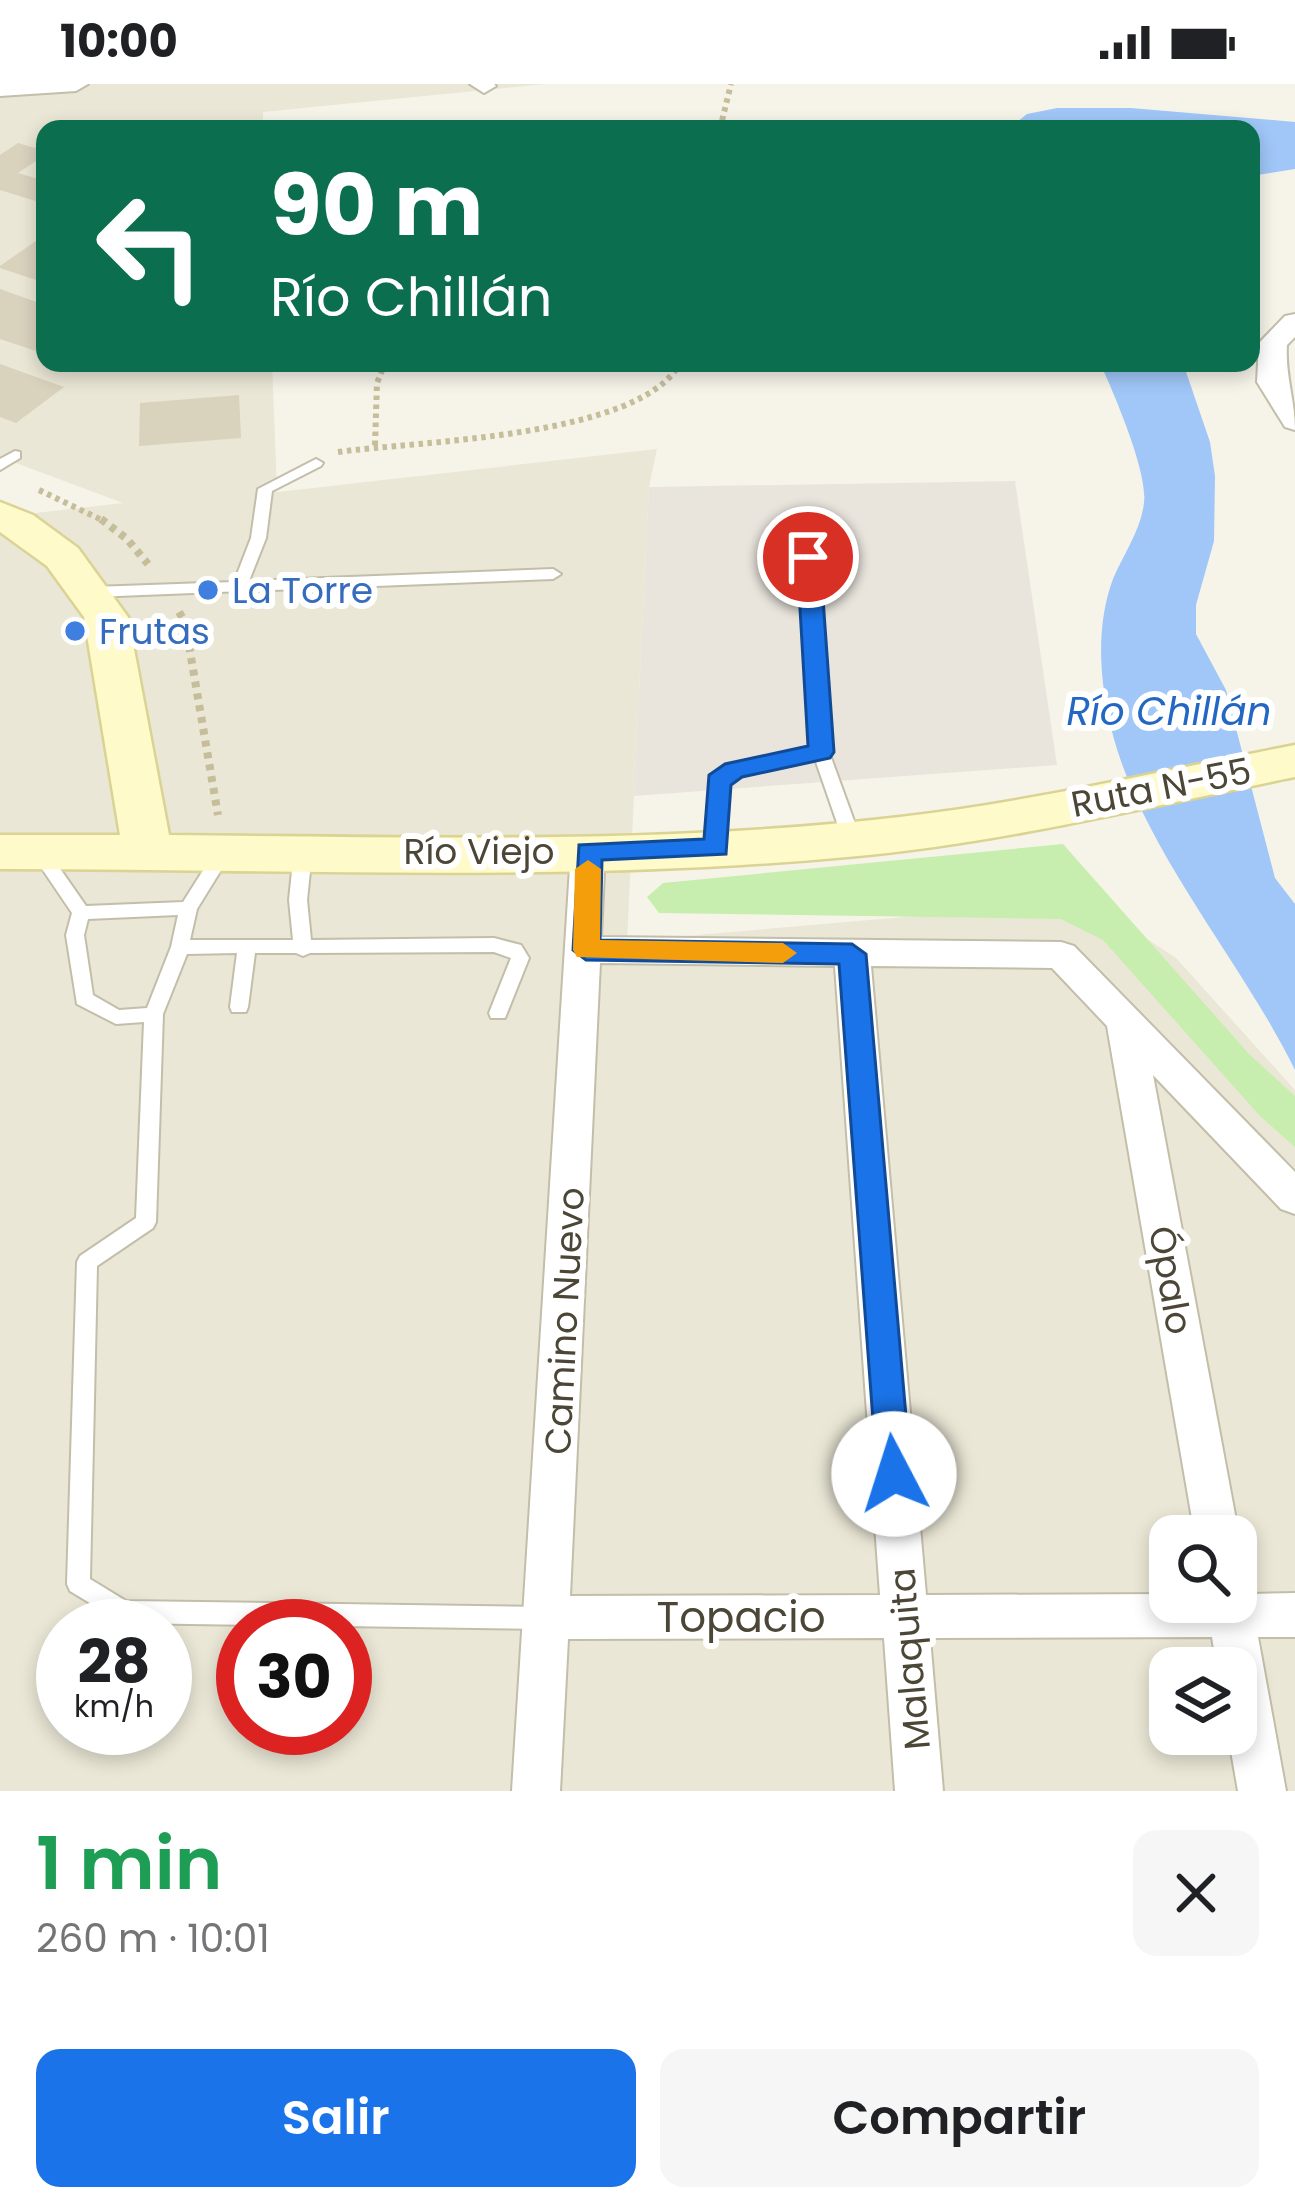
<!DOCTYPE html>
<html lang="es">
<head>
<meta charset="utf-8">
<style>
  :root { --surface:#fff; --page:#f6f6f6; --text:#202124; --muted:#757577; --accent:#1a73e8 }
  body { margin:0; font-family:Poppins,sans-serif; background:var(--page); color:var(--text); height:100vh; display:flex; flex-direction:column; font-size:45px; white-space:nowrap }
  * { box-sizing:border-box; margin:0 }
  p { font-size:39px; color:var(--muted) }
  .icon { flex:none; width:66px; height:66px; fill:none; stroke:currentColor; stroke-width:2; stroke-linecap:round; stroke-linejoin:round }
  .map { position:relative; height:1707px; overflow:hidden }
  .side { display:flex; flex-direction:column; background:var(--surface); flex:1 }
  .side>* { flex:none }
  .banner { position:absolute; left:36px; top:36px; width:1224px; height:252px; border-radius:24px; box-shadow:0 6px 18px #0003; background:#0b6e4f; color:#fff; overflow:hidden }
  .fabs { position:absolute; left:1149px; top:1431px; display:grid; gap:24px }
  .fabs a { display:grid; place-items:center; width:108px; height:108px; border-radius:24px; background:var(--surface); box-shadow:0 6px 18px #0003; font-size:60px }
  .speed { position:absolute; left:36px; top:1515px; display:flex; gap:24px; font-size:60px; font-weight:700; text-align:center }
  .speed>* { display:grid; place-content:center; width:156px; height:156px; border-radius:50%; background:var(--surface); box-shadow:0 6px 18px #0003; line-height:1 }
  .speed small { font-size:30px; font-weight:400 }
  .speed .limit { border:18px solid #d22; background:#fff; color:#111 }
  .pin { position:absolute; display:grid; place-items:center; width:102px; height:102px; color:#fff; margin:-51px; border:6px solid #fff; border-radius:50%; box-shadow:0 3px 12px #0007 }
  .me { position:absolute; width:132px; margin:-66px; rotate:355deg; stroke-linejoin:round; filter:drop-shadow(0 0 9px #0008) }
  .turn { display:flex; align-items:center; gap:42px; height:252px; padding:0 36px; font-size:54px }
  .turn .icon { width:156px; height:156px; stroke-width:2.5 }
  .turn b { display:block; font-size:84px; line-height:102px }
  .round { display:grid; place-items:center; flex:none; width:126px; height:126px; border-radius:24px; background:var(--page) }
  .head { display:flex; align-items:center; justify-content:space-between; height:204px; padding:0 36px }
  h1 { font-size:72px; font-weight:600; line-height:90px; color:#1e9e55 }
  .button { display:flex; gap:24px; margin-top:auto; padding:24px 36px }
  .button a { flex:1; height:138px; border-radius:24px; background:var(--accent); color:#fff; font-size:48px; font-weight:600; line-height:138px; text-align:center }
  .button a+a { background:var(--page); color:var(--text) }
  .status { display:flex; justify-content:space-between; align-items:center; height:84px; padding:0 60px; background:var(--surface); direction:ltr }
  .status svg { height:33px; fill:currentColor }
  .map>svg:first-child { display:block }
</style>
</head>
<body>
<div class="status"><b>10:00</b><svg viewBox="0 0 49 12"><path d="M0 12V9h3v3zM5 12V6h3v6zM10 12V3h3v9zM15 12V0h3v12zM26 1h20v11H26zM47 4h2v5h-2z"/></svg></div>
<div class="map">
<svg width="1295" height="1707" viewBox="0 0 1295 1707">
  <rect width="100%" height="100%" fill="#f6f4e9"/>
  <path fill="#eae7d6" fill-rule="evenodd" d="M0 0H545L263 28V45H45V279H272L277 408 657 365 649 403 627 857 1089 817 1176 874 1295 1006V1707H0V433L123 419 0 373ZM1170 1452H1236V1518H1170ZM63 1542H165V1644H63ZM243 1542H345V1644H243ZM1170 1584H1236V1650H1170Z"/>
  <path fill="#e9e5dd" d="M1015 397 1057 681 634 712 649 403Z"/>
  <path fill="#c7eeae" d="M1063 760 1249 970 1295 1012V1063L1260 1032 1103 856 1061 835 659 829 647 813 663 799Z"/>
  <g fill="#a0c7f8">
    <path d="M1057 24H1131L1295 38V85L1251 92V45H1008L1027 30Z"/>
    <path d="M1100 279H1183L1210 358 1215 392 1214 457 1196 521V550L1226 606 1275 794 1295 820V986C1240 873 1132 754 1108 630 1099 586 1097 538 1113 495 1123 471 1142 444 1144 418 1148 388 1113 307 1100 279Z"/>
  </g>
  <g fill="#d9d2bd">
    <path d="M45 57V76L39 75 18 89 45 97V120L0 106V71L18 59 35 64Z"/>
    <path d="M43 152 45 199 0 184V182Z"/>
    <path d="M0 205 45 221V270L0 255Z"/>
    <path d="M0 280 64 303 16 339 0 333Z"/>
    <path d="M239 311 241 354 139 362 140 319Z"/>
  </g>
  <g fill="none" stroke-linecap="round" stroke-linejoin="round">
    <g stroke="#c3beaa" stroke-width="4">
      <g id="service">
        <path d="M15 367 20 368V374L0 386V375Z"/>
        <path d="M316 375 323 379 321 382 272 407 266 454 249 497 553 485 561 490 553 495 93 513 85 508 93 503 234 498 251 454 258 405Z"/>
        <path d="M808 468 816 473 829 668 861 756 852 762 843 756 815 675 739 691 726 699V764L717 770 711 768 708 764 710 697C734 672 779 671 812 664L800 473Z"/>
        <path d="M39 761 45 763 86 822 183 818 216 766H228L231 770 197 825 190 856H293L289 816 294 768 303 762 312 768 307 816 311 856 494 854 521 861 529 874 505 934H491L489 929 511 874 494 868 310 869 303 872 296 869H255L248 923 246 928H232L230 923 237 869 187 870 163 930 156 1138 153 1144 97 1182 90 1495 126 1517 546 1523 554 1526 558 1534 554 1542 546 1545 123 1539 70 1507 67 1500 77 1178 80 1172 136 1134 144 938 116 940 77 920 66 851 72 829 30 767ZM178 831 171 863 147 924 119 926 93 911 84 851 88 835Z"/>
      </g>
    </g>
    <g stroke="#c3beaa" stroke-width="4">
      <g id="minor">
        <path d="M0 0H88L76 7 0 12Z"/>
        <path d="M470 0H494L496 2 484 9Z"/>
        <path d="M1295 230V253L1287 261C1285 292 1295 315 1295 346L1285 343 1257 298 1259 259 1285 232Z"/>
        <path d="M588 755 600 758 605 767 601 853 1061 858 1074 862 1295 1088V1130L1281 1125 1153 991 1239 1452 1236 1460V1452H1195L1107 942 1052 884 871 882 926 1511 1170 1510V1518H1236V1499L1248 1510 1295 1509V1553H1258L1286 1707H1238L1228 1650H1236V1584H1217L1212 1553 930 1554 943 1707H895L884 1554 568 1555 560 1707H512L571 767 576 758ZM600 879 835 882 880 1511 570 1512Z"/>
      </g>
    </g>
    <g stroke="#dbd394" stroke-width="5">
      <path id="secondary" d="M0 418 33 431 78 464 128 533 169 751C412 753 658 761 900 733 1033 718 1164 686 1295 661V693C1146 723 998 760 847 773 566 799 282 785 0 785V751H120L84 533 47 482 0 448Z"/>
    </g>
    <g stroke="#c6bd9a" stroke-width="6" stroke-dasharray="4.5 4.5" stroke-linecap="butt">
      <path d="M720 45 731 0"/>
      <path d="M375 361 377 299 385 279"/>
      <path d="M338 368C417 357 640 354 680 279"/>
      <path d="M39 406 106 438"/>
    </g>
    <g stroke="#c6bd9a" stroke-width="8" stroke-dasharray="6 6" stroke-linecap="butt">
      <path d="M101 435 127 455 148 480"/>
      <path d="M179 528 185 538 218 731"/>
    </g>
    <use href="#service" fill="#fff" fill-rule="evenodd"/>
    <use href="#minor" fill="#fff" fill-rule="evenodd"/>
    <use href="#secondary" fill="#fffaca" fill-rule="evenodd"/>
  </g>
  <path fill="#1a73e8" stroke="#114b97" stroke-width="3" d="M808 466 820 473 834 668 830 674 742 693 731 701 726 770 602 776 600 856 852 860 866 870 911 1390 906 1401 894 1405 882 1401 877 1390 839 880 586 876 573 866 579 761 704 755 709 691 725 680 808 662 797 473Z"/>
  <path fill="#f59e0b" d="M588 776 601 785 600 856 783 859 797 869 783 879 577 873 573 866 575 785Z"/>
  <g fill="#3f7fe0" stroke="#fff" stroke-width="4.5">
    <circle cx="208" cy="506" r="12"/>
    <circle cx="75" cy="547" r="12"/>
  </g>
  <g text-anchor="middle" stroke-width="12" stroke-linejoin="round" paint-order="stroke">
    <g font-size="36" fill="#366cbe" stroke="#fff" text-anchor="start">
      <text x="232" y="519">La Torre</text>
      <text x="99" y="560">Frutas</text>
    </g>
    <g font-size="36" fill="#4b4636" stroke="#fff">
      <text transform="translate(1161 703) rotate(-11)" y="13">Ruta N-55</text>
      <text x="479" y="780">Río Viejo</text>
      <text transform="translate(1171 1196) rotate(80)" y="13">Ópalo</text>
      <text transform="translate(564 1237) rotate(-87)" y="13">Camino Nuevo</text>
      <text transform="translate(909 1575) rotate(-95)" y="13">Malaquita</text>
    </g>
    <g font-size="39" font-style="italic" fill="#2367c3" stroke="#fff">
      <text x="1169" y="641">Río Chillán</text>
    </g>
    <g font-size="42" fill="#4b4636" stroke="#fff">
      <text x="741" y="1548">Topacio</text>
    </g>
  </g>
</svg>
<div class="fabs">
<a><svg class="icon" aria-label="search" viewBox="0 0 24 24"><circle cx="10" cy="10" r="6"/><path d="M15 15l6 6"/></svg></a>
<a><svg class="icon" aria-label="layers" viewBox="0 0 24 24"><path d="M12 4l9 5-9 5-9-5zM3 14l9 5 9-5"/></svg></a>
</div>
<div class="speed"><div>28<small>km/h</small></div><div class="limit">30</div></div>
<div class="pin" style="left:808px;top:473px;background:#d93025"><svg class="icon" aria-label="arrive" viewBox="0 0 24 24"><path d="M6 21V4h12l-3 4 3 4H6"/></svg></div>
<svg class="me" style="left:894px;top:1390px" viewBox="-20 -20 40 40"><circle r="19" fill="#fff"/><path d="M0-13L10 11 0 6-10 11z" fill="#1a73e8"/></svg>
<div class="banner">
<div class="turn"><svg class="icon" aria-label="left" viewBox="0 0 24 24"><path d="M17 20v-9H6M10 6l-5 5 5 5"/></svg><div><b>90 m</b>Río Chillán</div></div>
</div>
</div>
<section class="side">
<div class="head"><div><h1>1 min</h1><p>260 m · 10:01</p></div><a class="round"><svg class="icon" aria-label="close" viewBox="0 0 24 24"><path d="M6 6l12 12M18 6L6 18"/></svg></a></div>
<div class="button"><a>Salir</a><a>Compartir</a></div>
</section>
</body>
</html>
